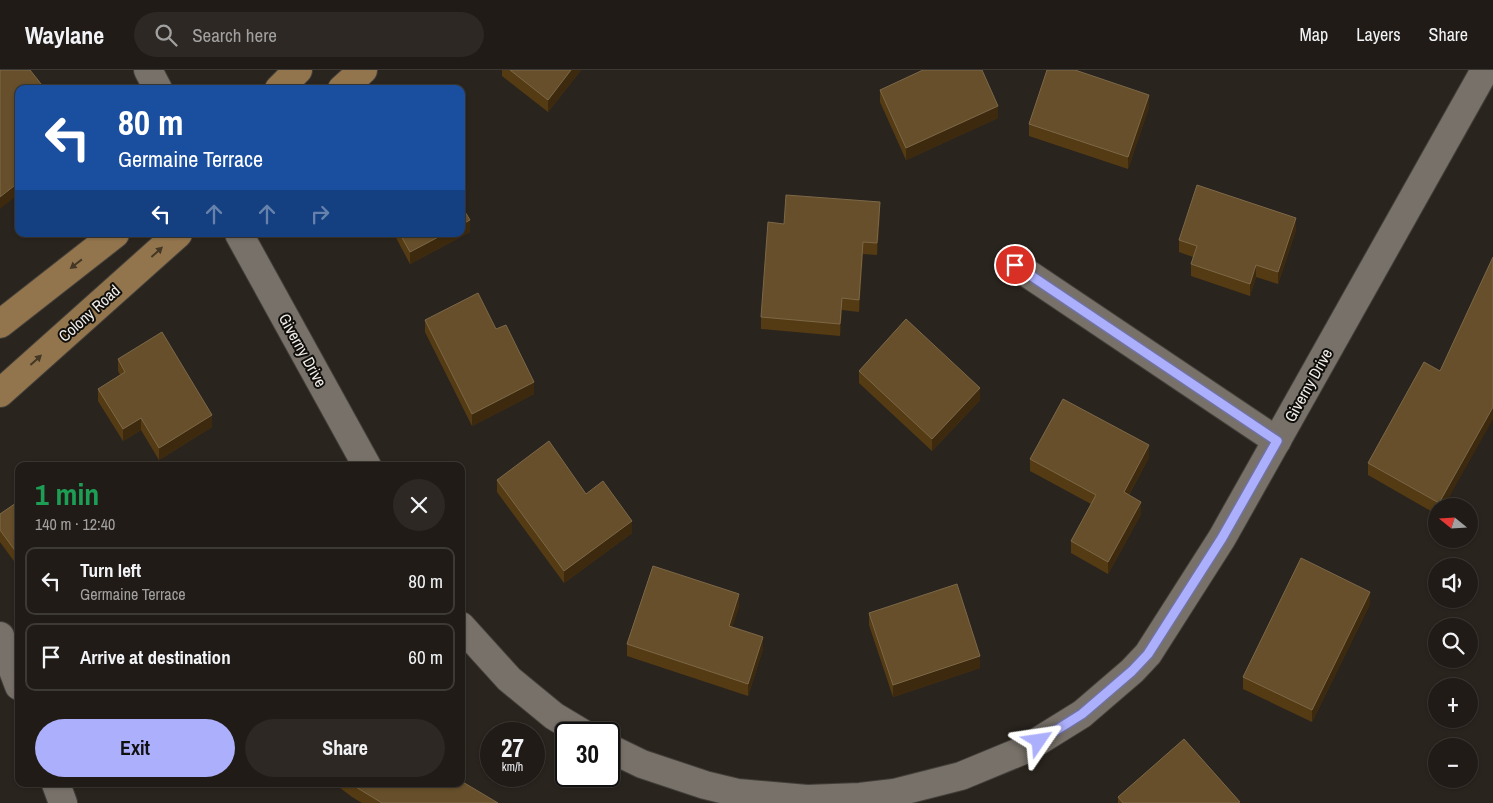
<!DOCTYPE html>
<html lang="en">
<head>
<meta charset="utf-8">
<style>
  :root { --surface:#201b16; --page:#2d2823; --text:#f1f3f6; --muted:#a2a1a1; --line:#3d3935; --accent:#acaffb }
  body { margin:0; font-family:"Archivo Narrow",sans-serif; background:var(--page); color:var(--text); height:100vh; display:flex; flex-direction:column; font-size:19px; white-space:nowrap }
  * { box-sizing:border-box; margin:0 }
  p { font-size:16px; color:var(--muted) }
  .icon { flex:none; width:28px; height:28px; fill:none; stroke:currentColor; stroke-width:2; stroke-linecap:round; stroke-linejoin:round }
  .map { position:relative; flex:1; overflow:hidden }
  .sheet { position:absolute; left:15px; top:392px; width:450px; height:325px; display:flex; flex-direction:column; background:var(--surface); border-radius:10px; box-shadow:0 1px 4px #0004,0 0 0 1px var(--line) }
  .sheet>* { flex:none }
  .top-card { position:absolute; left:15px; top:15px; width:450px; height:152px; border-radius:10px; box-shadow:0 1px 4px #0004,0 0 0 1px var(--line); background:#1a4fa0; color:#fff; overflow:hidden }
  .needle { width:32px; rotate:288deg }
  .tools { position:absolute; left:1428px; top:428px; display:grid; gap:10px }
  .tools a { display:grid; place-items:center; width:50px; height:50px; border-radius:50%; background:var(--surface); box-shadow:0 1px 4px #0004,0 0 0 1px var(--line); font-size:25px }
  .speed { position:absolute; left:480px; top:652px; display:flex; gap:10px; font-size:25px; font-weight:700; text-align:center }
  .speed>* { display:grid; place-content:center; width:65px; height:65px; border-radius:50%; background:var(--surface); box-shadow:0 1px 4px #0004,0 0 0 1px var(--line); line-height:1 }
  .speed small { font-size:12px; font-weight:400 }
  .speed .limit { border:2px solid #111; border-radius:8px; background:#fff; color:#111 }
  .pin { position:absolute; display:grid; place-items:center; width:42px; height:42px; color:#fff; margin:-21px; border:2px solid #fff; border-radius:50%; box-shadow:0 1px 5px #0007 }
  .me { position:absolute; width:55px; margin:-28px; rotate:58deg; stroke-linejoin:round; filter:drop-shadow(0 0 4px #0008) }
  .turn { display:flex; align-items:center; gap:18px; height:105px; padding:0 20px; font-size:22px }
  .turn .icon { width:65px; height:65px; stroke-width:2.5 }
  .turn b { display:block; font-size:35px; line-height:42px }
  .lanes { display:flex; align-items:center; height:48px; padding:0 20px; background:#0003; justify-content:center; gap:25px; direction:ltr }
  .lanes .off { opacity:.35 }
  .round { display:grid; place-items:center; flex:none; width:52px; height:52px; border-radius:26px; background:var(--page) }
  .overview { display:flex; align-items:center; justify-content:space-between; height:85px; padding:0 20px }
  h1 { font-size:30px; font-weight:700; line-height:38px; color:#1e9e55 }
  .action { display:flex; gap:10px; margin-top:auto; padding:10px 20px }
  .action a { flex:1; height:58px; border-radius:30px; background:var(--accent); color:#111; font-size:20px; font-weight:700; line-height:58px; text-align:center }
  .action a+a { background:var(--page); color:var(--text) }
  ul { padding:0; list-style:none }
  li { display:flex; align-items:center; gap:15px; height:68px; margin:0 10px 8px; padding:0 10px; border:2px solid var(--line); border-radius:10px }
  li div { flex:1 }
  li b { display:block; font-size:19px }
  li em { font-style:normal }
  header { display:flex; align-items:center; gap:30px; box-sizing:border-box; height:70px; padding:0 25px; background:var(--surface); border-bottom:1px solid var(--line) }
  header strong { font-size:24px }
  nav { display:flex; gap:28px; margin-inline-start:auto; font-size:18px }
  .search { width:350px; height:45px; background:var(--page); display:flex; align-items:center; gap:12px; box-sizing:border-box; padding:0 18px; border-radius:28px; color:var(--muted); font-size:19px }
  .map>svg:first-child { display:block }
</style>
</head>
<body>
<header>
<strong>Waylane</strong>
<div class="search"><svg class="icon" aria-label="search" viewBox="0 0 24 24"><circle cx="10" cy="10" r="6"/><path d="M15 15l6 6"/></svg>Search here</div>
<nav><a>Map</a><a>Layers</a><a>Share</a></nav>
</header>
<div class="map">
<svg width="1493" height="733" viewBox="0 0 1493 733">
  <rect width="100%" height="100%" fill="#2a241e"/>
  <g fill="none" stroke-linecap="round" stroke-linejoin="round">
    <g stroke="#433f3a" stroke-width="30">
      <g id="minor">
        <path d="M148 0 158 19"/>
        <path d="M239 164 367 396"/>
        <path d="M1015 195 1277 371"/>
        <path d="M461 556 509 609 554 646 584 664"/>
        <path d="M0 566 19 616"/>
        <path d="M609 678 642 694 705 715 738 723 807 729 860 727 894 723 961 706 1024 680 1082 644 1132 601 1148 584 1222 468 1485 0"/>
        <path d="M56 714 63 733"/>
      </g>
    </g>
    <g stroke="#433f3a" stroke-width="30">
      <g id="major">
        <path d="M279 19 298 0"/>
        <path d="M342 19 363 0"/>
        <path d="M0 254 115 164"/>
        <path d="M0 323 178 164"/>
      </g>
    </g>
    <use href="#minor" stroke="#777169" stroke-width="28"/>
    <use href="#major" stroke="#93754d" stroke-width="28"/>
  </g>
  <g fill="#553b13">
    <path d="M502 0H581L548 42 502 6Z"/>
    <path d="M880 20 998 48 906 90 880 32Z"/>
    <path d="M1149 37 1128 99 1029 66V54Z"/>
    <path d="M880 144 877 185 863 184 859 242 842 240 840 266 761 259V247L784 154Z"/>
    <path d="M1296 160 1278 214 1256 207 1250 226 1191 206V194L1193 187 1179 182V170Z"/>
    <path d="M470 162 410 194 394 164H461Z"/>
    <path d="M425 250 496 259 534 324 472 356 425 262Z"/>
    <path d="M118 289 212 357 159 390 141 360 123 371 98 331V319L120 305 118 301Z"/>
    <path d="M859 301 980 330 932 381 859 313Z"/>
    <path d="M1149 387 1129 425 1141 444 1108 504 1071 483V471L1091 434 1030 401V389Z"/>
    <path d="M1368 393 1444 436H1436V444L1368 405Z"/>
    <path d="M497 410 586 424 632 463 564 513 497 422Z"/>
    <path d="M19 431V498L0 472V444Z"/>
    <path d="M1370 534 1312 652 1243 619V607Z"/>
    <path d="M739 536 732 557 763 579 748 626 627 586V574Z"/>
    <path d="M869 543 980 598 893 627 869 555Z"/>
    <path d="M335 714H461L498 733H362L352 727Z"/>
    <path d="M1118 727 1240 733H1118Z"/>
  </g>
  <g fill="#3d2a0e">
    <path d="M571 0H581L548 42V30Z"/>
    <path d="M1149 25V37L1128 99V87Z"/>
    <path d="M998 36V48L906 90V78Z"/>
    <path d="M19 112V124L0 139V127Z"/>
    <path d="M880 132V144L877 185V173Z"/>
    <path d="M1296 148V160L1278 214V202Z"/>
    <path d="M470 150V162L410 194V182L444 164H461V155Z"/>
    <path d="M863 172V184L859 242V230Z"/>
    <path d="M1256 195V207L1250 226V214Z"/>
    <path d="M842 228V240L840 266V254Z"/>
    <path d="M534 312V324L472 356V344Z"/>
    <path d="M980 318V330L932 381V369Z"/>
    <path d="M1493 337V349L1444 436H1439V433Z"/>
    <path d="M212 345V357L159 390V378Z"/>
    <path d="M141 348V360L123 371V359Z"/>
    <path d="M1149 375V387L1124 434V422Z"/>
    <path d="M1141 432V444L1108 504V492Z"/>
    <path d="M632 451V463L564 513V501Z"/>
    <path d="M1370 522V534L1312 652V640Z"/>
    <path d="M739 524V536L729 568V556Z"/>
    <path d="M763 567V579L748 626V614Z"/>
    <path d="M980 586V598L893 627V615Z"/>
  </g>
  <g fill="#664f2a" stroke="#7c6848">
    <path d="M0 0H30L45 19H19V112L0 127Z"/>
    <path d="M510 0H571L548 30Z"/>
    <path d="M923 0H982L998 36 906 78 880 20Z"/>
    <path d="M1047 0H1075L1149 25 1128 87 1029 54Z"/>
    <path d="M1197 115 1296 148 1278 202 1256 195 1250 214 1191 194 1197 176 1179 170Z"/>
    <path d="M786 125 880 132 877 173 863 172 859 230 842 228 840 254 761 247 768 152 784 154Z"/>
    <path d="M461 135 470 150 461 155Z"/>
    <path d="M400 164H444L410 182Z"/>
    <path d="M1493 187V337L1439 433 1368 393 1424 292 1440 301Z"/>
    <path d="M478 223 496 259 506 255 534 312 472 344 425 250Z"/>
    <path d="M906 249 980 318 932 369 859 301Z"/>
    <path d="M162 262 212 345 159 378 141 348 123 359 98 319 125 302 118 289Z"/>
    <path d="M1063 329 1149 375 1124 422 1141 432 1108 492 1071 471 1096 425 1030 389Z"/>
    <path d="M549 371 586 424 603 411 632 451 564 501 497 410Z"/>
    <path d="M19 431V486L0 460V444Z"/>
    <path d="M1301 488 1370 522 1312 640 1243 607Z"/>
    <path d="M653 496 739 524 729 556 763 567 748 614 627 574Z"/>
    <path d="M957 514 980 586 893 615 869 543Z"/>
    <path d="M1184 669 1240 732 1238 733H1123L1118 727Z"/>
    <path d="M461 711 498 733H382L351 714H461Z"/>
  </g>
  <defs><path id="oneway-solid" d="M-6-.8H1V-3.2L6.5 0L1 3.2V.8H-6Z" transform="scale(1.25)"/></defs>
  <g fill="#443725">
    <use href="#oneway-solid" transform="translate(157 182) rotate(-42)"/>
    <use href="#oneway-solid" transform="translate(76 194) rotate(142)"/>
    <use href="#oneway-solid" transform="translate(36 290) rotate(-42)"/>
  </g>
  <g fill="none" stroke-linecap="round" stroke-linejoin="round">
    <g stroke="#7072a3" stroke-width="12">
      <path id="route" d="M1015 195 1277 371 1222 468 1148 584 1132 601 1082 644 1039 671"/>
    </g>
    <use href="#route" stroke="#acaffb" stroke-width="9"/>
  </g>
  <g text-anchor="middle" stroke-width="4" stroke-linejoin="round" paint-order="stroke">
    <g font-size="16" fill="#f2eeea" stroke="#100e0b">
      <text transform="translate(89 243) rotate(-42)" y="6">Colony Road</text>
      <text transform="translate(303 280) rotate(61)" y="6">Giverny Drive</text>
      <text transform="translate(1308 315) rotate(-61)" y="6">Giverny Drive</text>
    </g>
  </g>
</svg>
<div class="tools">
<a><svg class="needle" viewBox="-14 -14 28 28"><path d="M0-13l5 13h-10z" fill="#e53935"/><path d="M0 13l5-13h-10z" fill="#a2a1a1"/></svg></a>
<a><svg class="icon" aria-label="sound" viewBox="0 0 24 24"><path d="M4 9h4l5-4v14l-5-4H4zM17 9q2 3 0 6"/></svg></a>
<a><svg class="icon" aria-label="search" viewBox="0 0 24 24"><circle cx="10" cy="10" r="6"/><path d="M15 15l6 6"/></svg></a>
<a>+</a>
<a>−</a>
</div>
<div class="speed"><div>27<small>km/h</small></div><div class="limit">30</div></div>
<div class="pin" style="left:1015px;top:195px;background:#d93025"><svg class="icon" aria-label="arrive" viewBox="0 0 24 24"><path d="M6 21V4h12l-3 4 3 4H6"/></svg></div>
<svg class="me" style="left:1039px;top:671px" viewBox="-20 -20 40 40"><path d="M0-17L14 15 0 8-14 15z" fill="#acaffb" stroke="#fff" stroke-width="4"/></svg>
<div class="top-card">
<div class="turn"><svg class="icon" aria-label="left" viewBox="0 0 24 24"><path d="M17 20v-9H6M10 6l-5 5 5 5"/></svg><div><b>80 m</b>Germaine Terrace</div></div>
<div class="lanes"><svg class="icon" aria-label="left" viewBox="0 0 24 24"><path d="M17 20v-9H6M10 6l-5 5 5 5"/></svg><svg class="icon off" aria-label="ahead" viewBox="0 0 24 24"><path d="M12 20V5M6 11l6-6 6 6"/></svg><svg class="icon off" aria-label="ahead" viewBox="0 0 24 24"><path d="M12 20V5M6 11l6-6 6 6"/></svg><svg class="icon off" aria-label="right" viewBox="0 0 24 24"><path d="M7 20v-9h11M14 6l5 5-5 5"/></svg></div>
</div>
<section class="sheet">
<div class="overview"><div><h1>1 min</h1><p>140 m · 12:40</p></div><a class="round"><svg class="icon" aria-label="close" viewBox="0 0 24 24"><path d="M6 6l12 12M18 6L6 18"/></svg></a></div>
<ul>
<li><svg class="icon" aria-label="left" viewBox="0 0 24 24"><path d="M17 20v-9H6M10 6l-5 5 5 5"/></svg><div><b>Turn left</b><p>Germaine Terrace</p></div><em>80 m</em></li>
<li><svg class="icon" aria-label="arrive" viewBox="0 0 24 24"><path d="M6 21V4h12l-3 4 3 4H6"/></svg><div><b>Arrive at destination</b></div><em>60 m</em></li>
</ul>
<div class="action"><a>Exit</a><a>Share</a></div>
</section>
</div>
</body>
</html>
